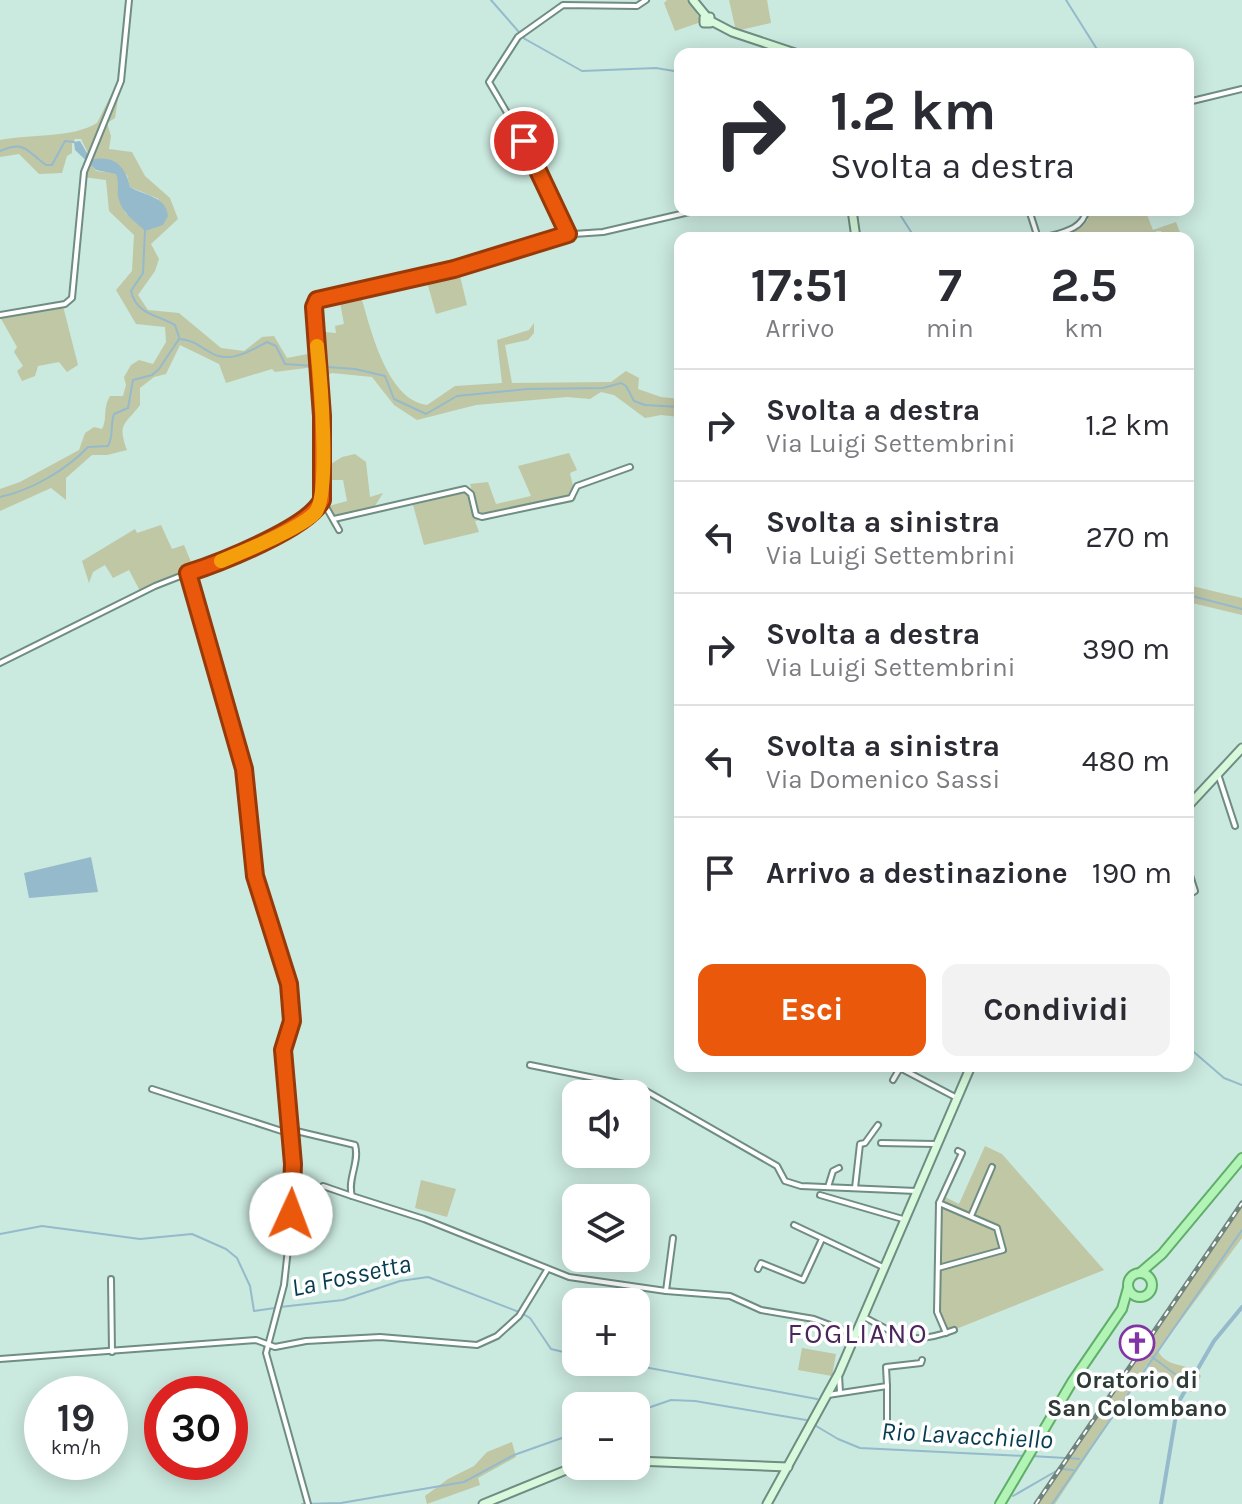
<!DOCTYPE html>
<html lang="it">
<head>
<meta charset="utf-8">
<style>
  :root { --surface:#fff; --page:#f2f2f3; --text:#2b2b33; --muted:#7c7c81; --line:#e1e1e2; --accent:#ea580c }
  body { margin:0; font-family:Karla,sans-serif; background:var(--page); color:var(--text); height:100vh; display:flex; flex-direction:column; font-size:30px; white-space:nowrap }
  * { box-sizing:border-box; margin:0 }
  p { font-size:26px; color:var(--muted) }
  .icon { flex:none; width:44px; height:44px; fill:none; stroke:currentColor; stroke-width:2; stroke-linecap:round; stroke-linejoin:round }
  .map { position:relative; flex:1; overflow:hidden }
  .drawer { position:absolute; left:674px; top:232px; width:520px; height:840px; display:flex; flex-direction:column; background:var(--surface); border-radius:16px; box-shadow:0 4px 20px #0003 }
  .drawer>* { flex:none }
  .top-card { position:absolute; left:674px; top:48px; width:520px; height:168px; border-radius:16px; box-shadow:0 4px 20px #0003; background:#fff; color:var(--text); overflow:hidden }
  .controls { position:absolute; left:562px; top:1080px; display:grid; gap:16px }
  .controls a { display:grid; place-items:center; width:88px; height:88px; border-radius:16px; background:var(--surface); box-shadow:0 4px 20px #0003; font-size:40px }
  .speed { position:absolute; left:24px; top:1376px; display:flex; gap:16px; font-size:40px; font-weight:700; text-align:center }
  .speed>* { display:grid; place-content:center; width:104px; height:104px; border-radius:50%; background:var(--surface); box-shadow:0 4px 20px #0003; line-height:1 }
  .speed small { font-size:20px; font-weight:400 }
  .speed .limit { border:12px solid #d22; background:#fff; color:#111 }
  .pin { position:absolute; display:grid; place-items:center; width:68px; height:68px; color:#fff; margin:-34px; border:4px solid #fff; border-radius:50%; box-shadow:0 2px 8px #0007 }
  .me { position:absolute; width:88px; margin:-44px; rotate:2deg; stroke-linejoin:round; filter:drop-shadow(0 0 6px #0008) }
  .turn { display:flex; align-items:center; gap:28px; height:168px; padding:0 24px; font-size:36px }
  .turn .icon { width:104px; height:104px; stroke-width:2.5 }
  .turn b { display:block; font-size:56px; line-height:68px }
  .eta { display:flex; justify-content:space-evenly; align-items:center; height:136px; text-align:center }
  .eta b { font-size:48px; font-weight:700; line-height:56px }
  .primary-button { display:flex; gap:16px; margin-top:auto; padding:16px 24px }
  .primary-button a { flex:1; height:92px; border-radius:16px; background:var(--accent); color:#fff; font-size:32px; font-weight:700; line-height:92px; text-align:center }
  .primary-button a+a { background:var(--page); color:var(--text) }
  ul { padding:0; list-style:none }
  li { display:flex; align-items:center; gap:24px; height:112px; padding:0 24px; border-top:2px solid var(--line) }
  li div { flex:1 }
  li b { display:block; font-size:30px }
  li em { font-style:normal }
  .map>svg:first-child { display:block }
</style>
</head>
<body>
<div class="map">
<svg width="1242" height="1504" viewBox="0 0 1242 1504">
  <rect width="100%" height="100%" fill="#cae9df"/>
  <g fill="#c0c7a5">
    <path d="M667 0H690L701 22 675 31 664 3Z"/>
    <path d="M729 0H767L771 23 736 31Z"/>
    <path d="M122 73 115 118 107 123 111 136 109 149 132 152 145 176 170 198 178 219 151 244 159 259 155 271 138 295 148 310 179 313 221 348 244 351 262 337 274 336 287 358 313 353 314 337 324 332 336 333 335 326 344 324 339 297 360 293C370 326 386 400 427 405L455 386 502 383 497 340 529 330 534 323V333L528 340 505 345 512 383 611 382 626 371 639 378 638 389 661 397 680 399V417L661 415 645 418 614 395 601 392 590 399 567 397 476 405 417 420 394 405 372 377 332 373 323 377 321 370 314 367 275 372 272 369 226 383 219 364 180 345 166 374 154 377 140 388V405C125 425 117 423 127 450L107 455H92L66 478V500L51 488 0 511V489L20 482 79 450 85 433 94 427 102 429C108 418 102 410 110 396H123L126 385 124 377 131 365 139 360 153 364 166 342 165 327 136 324 116 290 132 271 134 235 109 211 106 180 83 177 88 161 96 171 116 173C124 188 114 196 127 215L159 199 130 187 127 175 92 161 81 139H75L72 144V153L67 156 62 173 39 174 19 154 0 157V140C28 134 74 138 97 123Z"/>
    <path d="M1088 210H1118L1119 213 1145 210 1153 230 1176 222 1182 238H1173L1172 234 1163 238 1161 231H1156V238H1069L1068 235 1053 238 1082 227 1088 220Z"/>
    <path d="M459 272 467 305 436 314 427 282Z"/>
    <path d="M63 306 78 365 67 372 59 362 38 366 35 376 22 381 17 371 23 366 14 352 17 347 0 317Z"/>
    <path d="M569 453 577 470 570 473 576 499 573 502 475 521 479 532 424 545 413 505 472 491 470 484 488 482 496 504 531 496 518 466Z"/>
    <path d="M355 454 366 462 370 497 383 493 373 509 335 518 329 506 347 501 343 480H331L328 466 342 457Z"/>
    <path d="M161 525 172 549 184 545 194 569 140 591 129 570 113 578 105 565 93 572 89 583 82 561 135 529 137 533Z"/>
    <path d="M1188 585 1242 598V615L1188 602Z"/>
    <path d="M985 1146 1002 1154 1104 1270 946 1333 937 1312 941 1195 959 1204Z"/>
    <path d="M421 1180 456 1189 447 1217 415 1208Z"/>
    <path d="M1242 1205V1238L1158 1351C1168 1370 1189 1361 1201 1376L1192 1392 1178 1389 1168 1377 1147 1365 1055 1504H1039Z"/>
    <path d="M802 1348 836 1354 832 1376 798 1370Z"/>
    <path d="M512 1442 516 1457 478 1478 480 1485 427 1504 425 1496 448 1479 474 1466 487 1452Z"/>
  </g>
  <g fill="#94bacc">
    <path d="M80 141 91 160C114 154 126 167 130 187 145 196 166 196 168 216L163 225 145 231C136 222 122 213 119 200 116 191 120 183 116 174L96 170 75 150 74 142Z"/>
    <path d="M91 857 98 892 29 898 24 873Z"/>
  </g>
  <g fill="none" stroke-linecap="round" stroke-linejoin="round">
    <g stroke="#94bacc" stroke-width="2">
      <path d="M491 0 525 39 582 71 656 68 680 72"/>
      <path d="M1066 0 1100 54"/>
      <path d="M0 151C26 140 26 151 46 165H52L65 141 74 142"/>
      <path d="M897 210 915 238"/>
      <path d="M145 231 143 273 131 291C137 315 156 314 175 325L179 337"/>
      <path d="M179 339C190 339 198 345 208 351 228 365 248 352 267 342L276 346 285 364 355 369 385 376 394 399 426 414 457 396 527 389 603 388 621 383 626 386 634 401 645 405 680 407"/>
      <path d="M0 497C32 490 66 470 88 447L108 446C114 435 110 425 114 414L128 408 133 380 152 375 159 369 179 339"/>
      <path d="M1188 595 1242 609"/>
      <path d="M1188 1047 1224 1078 1242 1085"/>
      <path d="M0 1234 42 1226 140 1239 192 1234 226 1249 237 1258 250 1286 254 1311 275 1308"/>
      <path d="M280 1307 343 1300 400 1281 428 1277 519 1312"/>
      <path d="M523 1314 530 1318 551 1349 576 1355"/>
      <path d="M1152 1357 1179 1377"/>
      <path d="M617 1362 817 1399"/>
      <path d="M636 1412 671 1400 695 1401 806 1420 838 1439 860 1448 1024 1456"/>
      <path d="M1031 1456 1065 1458"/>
      <path d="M1069 1458 1079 1459"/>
      <path d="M1062 1469 1073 1470"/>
      <path d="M1013 1496 1058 1470"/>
      <path d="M302 1504 341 1503 464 1482 514 1455 576 1433"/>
      <path d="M1052 1504 1242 1230"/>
    </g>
    <path stroke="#94bacc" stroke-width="4" d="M1161 1504 1178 1403 1214 1341 1242 1307"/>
    <g stroke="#6f8d83" stroke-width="8">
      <g id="street">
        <path d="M1188 102 1242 89"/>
        <path d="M1029 210 1038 238"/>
        <path d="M568 234 537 164 489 82 518 37 563 5 637 6 646 0"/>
        <path d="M1043 238C1059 233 1084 230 1086 210"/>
        <path d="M0 315 65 304 72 298 84 172 121 81 129 0"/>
        <path d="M322 500 339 530"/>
        <path d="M334 519 465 489 471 494 476 515 482 517 571 498 577 486 630 467"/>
        <path d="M188 573 241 757 255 876 286 968 291 1001 292 1021 283 1050 293 1164 290 1231 284 1285 266 1353 308 1504"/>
        <path d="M0 663 155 586 234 555 316 512 322 500V416L314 307 320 298 430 275 559 235 603 232 698 210"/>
        <path d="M1218 774 1235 826"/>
        <path d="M1188 869 1195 891 1192 893"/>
        <path d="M530 1065 639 1087 777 1166 785 1181 801 1186 916 1191"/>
        <path d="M900 1068 957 1098"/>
        <path d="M893 1080 900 1068"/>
        <path d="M152 1089 291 1134"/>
        <path d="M292 1130 355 1145C360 1162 347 1179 352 1196L424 1219 569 1277 666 1291 730 1296 761 1310 814 1319 856 1335"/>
        <path d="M881 1143 935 1144"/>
        <path d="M323 1186 352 1196"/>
        <path d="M828 1187 833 1171 839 1168"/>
        <path d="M855 1188 860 1144 865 1143 878 1125"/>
        <path d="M820 1195 906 1220"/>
        <path d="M971 1216 992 1167"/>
        <path d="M794 1225 885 1268"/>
        <path d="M938 1268 1003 1250 997 1228 939 1203"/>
        <path d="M758 1269 761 1263 803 1280 822 1239"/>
        <path d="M111 1279 112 1352"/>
        <path d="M666 1291 673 1238"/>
        <path d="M864 1317C902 1337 911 1346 954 1330"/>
        <path d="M946 1333 937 1312 939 1203 962 1153 958 1151"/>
        <path d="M0 1359 256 1340 275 1347 306 1341 380 1337 477 1345 497 1336 519 1316 547 1270"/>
        <path d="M839 1375 840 1392"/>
        <path d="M887 1386V1434"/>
        <path d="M828 1395 887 1386 886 1367 921 1363 922 1360"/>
      </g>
    </g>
    <g stroke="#6f8d83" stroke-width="11">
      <g id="secondary">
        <path d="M693 0 706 16"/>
        <path d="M710 17V23H704V18Z"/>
        <path d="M711 21 732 32 798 54"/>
        <path d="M852 210 856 238"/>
        <path d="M1188 806 1242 748"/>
        <path d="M636 1461 788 1467"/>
        <path d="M483 1504 576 1466"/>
        <path d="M767 1504 839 1373 971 1066"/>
      </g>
    </g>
    <g stroke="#61ae6a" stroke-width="12">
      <g id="primary">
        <path d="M1141 1272 1162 1254 1242 1158"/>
        <circle cx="1140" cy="1285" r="12"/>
        <path d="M1000 1504 1072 1382 1122 1309 1128 1288"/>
      </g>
    </g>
    <use href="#street" stroke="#fff" stroke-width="4"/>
    <use href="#secondary" stroke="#d8f9db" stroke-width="7"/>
    <use href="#primary" stroke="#b1f4b6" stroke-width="8"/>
    <g stroke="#6f847d" stroke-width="5">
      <path id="rail" d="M1036 1504 1242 1203"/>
    </g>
    <use href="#rail" stroke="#fff" stroke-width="2" stroke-dasharray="6" stroke-linecap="butt"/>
  </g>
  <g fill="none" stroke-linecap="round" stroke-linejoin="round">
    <g stroke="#983908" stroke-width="20">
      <path id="route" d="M291 1214 293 1164 283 1050 292 1021 289 984 255 876 244 769 188 573C219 563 309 528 322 500V416L314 307 317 300 454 269 568 234 524 141"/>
    </g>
    <use href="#route" stroke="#ea580c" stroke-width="14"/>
    <path stroke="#f59e0b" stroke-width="14" d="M221 561C243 552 300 529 315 513 331 495 320 374 317 346"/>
  </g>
  <defs>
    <g id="church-ring" transform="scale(1.8)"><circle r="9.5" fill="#fff" stroke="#8234a4" stroke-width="1.5"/><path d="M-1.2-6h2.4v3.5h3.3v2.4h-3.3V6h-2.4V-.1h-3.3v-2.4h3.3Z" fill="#8234a4"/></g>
  </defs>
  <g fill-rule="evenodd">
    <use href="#church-ring" x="1137" y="1343"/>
  </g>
  <g text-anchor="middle" stroke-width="7" stroke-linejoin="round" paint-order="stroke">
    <g font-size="24" font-weight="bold" fill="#2e3b37" stroke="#fff">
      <text x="1137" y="1388">Oratorio di<tspan x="1137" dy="28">San Colombano</tspan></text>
    </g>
    <g font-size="26" font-style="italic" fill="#063c50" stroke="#fff">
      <text transform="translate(351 1275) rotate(-12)" y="9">La Fossetta</text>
      <text transform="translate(967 1435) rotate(3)" y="9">Rio Lavacchiello</text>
    </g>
    <g font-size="28" letter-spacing="2" fill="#4b265d" stroke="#fff">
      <text x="858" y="1343">FOGLIANO</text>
    </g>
  </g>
</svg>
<div class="controls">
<a><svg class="icon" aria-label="sound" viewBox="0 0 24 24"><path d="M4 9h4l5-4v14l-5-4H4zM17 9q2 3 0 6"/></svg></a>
<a><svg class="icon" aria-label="layers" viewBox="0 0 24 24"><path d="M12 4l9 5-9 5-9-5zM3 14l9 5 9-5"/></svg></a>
<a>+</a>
<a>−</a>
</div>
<div class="speed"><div>19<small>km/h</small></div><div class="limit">30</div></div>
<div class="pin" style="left:524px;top:141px;background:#d93025"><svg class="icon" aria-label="arrive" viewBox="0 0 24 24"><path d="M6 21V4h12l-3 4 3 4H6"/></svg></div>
<svg class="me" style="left:291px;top:1214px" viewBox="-20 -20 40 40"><circle r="19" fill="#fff"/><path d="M0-13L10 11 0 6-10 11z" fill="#ea580c"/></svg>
<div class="top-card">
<div class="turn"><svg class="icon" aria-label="right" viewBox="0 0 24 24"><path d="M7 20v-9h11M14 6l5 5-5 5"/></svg><div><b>1.2 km</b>Svolta a destra</div></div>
</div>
<section class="drawer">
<div class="eta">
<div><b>17:51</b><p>Arrivo</p></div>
<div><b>7</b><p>min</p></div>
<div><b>2.5</b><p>km</p></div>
</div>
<ul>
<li><svg class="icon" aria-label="right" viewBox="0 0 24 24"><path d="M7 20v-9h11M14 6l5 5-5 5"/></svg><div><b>Svolta a destra</b><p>Via Luigi Settembrini</p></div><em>1.2 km</em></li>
<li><svg class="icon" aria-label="left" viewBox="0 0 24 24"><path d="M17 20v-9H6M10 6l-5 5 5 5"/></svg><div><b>Svolta a sinistra</b><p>Via Luigi Settembrini</p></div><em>270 m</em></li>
<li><svg class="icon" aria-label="right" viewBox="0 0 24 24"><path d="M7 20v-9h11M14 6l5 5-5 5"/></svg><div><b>Svolta a destra</b><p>Via Luigi Settembrini</p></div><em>390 m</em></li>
<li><svg class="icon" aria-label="left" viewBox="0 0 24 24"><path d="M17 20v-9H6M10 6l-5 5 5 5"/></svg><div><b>Svolta a sinistra</b><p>Via Domenico Sassi</p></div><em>480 m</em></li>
<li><svg class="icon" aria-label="arrive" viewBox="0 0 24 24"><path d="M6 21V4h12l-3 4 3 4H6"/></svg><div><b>Arrivo a destinazione</b></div><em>190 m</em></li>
</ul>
<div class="primary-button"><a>Esci</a><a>Condividi</a></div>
</section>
</div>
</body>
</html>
